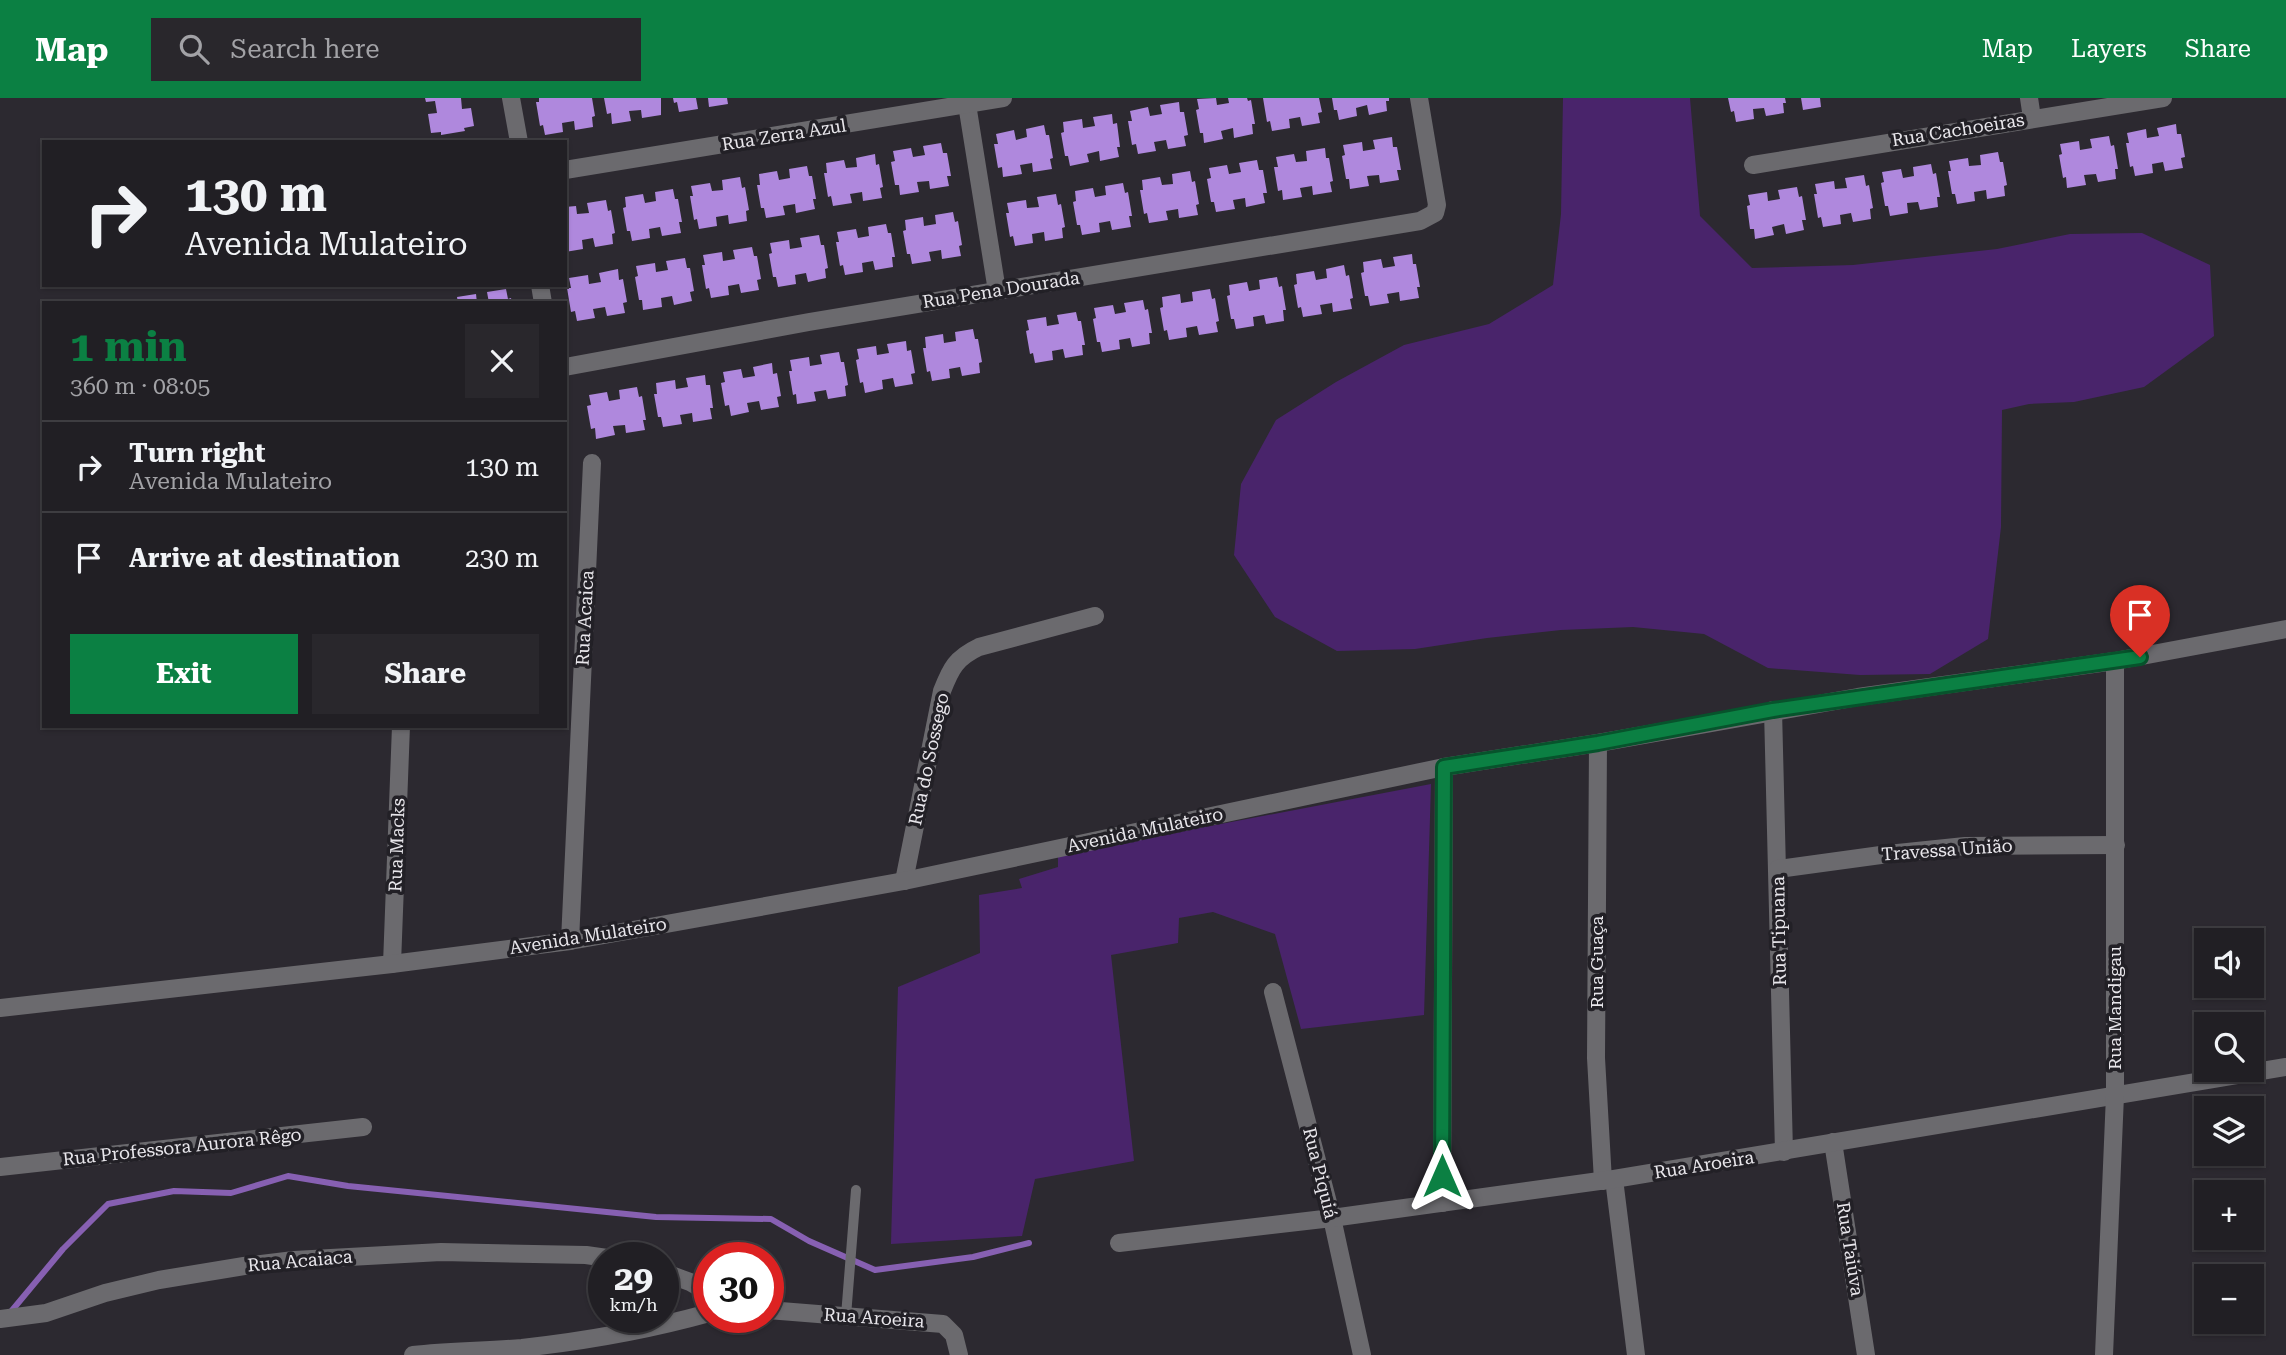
<!DOCTYPE html>
<html lang="en">
<head>
<meta charset="utf-8">
<style>
  :root { --surface:#211f24; --page:#29272c; --text:#f1f3f6; --muted:#a2a2a6; --line:#3e3d41; --accent:#0b8043 }
  body { margin:0; font-family:"Roboto Serif",serif; background:var(--page); color:var(--text); height:100vh; display:flex; flex-direction:column; font-size:26px; white-space:nowrap }
  * { box-sizing:border-box; margin:0 }
  p { font-size:23px; color:var(--muted) }
  .icon { flex:none; width:38px; height:38px; fill:none; stroke:currentColor; stroke-width:2; stroke-linecap:round; stroke-linejoin:round }
  .map { position:relative; flex:1; overflow:hidden }
  .side { position:absolute; left:42px; top:203px; width:525px; height:427px; display:flex; flex-direction:column; background:var(--surface); border-radius:0px; box-shadow:0 2px 5px #0004,0 0 0 2px var(--line) }
  .side>* { flex:none }
  .banner { position:absolute; left:42px; top:42px; width:525px; height:147px; border-radius:0px; box-shadow:0 2px 5px #0004,0 0 0 2px var(--line); background:#211f24; color:var(--text); overflow:hidden }
  .controls { position:absolute; left:2194px; top:830px; display:grid; gap:14px }
  .controls a { display:grid; place-items:center; width:70px; height:70px; border-radius:0px; background:var(--surface); box-shadow:0 2px 5px #0004,0 0 0 2px var(--line); font-size:35px }
  .speed { position:absolute; left:588px; top:1144px; display:flex; gap:14px; font-size:35px; font-weight:700; text-align:center }
  .speed>* { display:grid; place-content:center; width:91px; height:91px; border-radius:50%; background:var(--surface); box-shadow:0 2px 5px #0004,0 0 0 2px var(--line); line-height:1 }
  .speed small { font-size:18px; font-weight:400 }
  .speed .limit { border:10px solid #d22; background:#fff; color:#111 }
  .pin { position:absolute; display:grid; place-items:center; width:60px; height:60px; color:#fff; margin:-72px -30px; border-radius:50% 50% 50% 0; rotate:-45deg; box-shadow:0 0 7px #0007 }
  .pin .icon { rotate:45deg }
  .me { position:absolute; width:77px; margin:-38px; rotate:0deg; stroke-linejoin:round; filter:drop-shadow(0 0 5px #0008) }
  .turn { display:flex; align-items:center; gap:24px; height:147px; padding:0 28px; font-size:32px }
  .turn .icon { width:91px; height:91px; stroke-width:2.5 }
  .turn b { display:block; font-size:49px; line-height:60px }
  .round { display:grid; place-items:center; flex:none; width:74px; height:74px; border-radius:0px; background:var(--page) }
  .overview { display:flex; align-items:center; justify-content:space-between; height:119px; padding:0 28px }
  h1 { font-size:42px; font-weight:700; line-height:52px; color:var(--accent) }
  .primary-button { display:flex; gap:14px; margin-top:auto; padding:14px 28px }
  .primary-button a { flex:1; height:80px; border-radius:0px; background:var(--accent); color:#fff; font-size:28px; font-weight:700; line-height:80px; text-align:center }
  .primary-button a+a { background:var(--page); color:var(--text) }
  ul { padding:0; list-style:none }
  li { display:flex; align-items:center; gap:21px; height:91px; padding:0 28px; border-top:2px solid var(--line) }
  li div { flex:1 }
  li b { display:block; font-size:26px }
  li em { font-style:normal }
  header { display:flex; align-items:center; gap:42px; box-sizing:border-box; height:98px; padding:0 35px; background:var(--accent); color:#fff }
  header strong { font-size:33px }
  nav { display:flex; gap:38px; margin-inline-start:auto; font-size:24px }
  .search { width:490px; height:63px; background:var(--page); display:flex; align-items:center; gap:18px; box-sizing:border-box; padding:0 24px; border-radius:0px; color:var(--muted); font-size:26px }
  .map>svg:first-child { display:block }
</style>
</head>
<body>
<header>
<strong>Map</strong>
<div class="search"><svg class="icon" aria-label="search" viewBox="0 0 24 24"><circle cx="10" cy="10" r="6"/><path d="M15 15l6 6"/></svg>Search here</div>
<nav><a>Map</a><a>Layers</a><a>Share</a></nav>
</header>
<div class="map">
<svg width="2286" height="1257" viewBox="0 0 2286 1257">
  <rect width="100%" height="100%" fill="#2c2930"/>
  <g fill="#49246b">
    <path d="M1563 0H1690L1700 118 1752 170 1853 167 1997 151 2070 136 2142 135 2210 167 2214 238 2144 289 2074 304 2029 306 2002 312 2001 429 1988 541 1930 576 1860 577 1768 570 1704 536 1633 529 1561 532 1487 540 1415 551 1337 553 1275 519 1234 457 1241 386 1276 322 1336 284 1404 247 1489 226 1553 187 1561 116Z"/>
    <path d="M1431 686 1424 917 1301 931 1275 836 1213 814 1179 820 1178 845 1111 857 1134 1063 1035 1081 1022 1138 891 1146 898 889 980 855 979 797 1022 790 1019 781 1058 769V757Z"/>
  </g>
  <g fill="none" stroke-linecap="round" stroke-linejoin="round">
    <path stroke="#8760b2" stroke-width="6" d="M9 1216 63 1151 108 1106 174 1093 231 1095 288 1078 348 1088 656 1119 771 1121 809 1143 875 1172 973 1159 1029 1145"/>
  </g>
  <g fill="#af88dd">
    <path d="M425 0H461L462 11 471 10 474 28 464 30 465 33 441 37V34L431 35 428 16 437 15 435 3 426 4Z"/>
    <path d="M539 0H592L595 18 592 19 593 29 575 32 574 23 562 25 563 34 545 37 543 27 540 28 536 4H539Z"/>
    <path d="M604 0H661V17L642 20 641 12 629 13 631 23 612 26 611 15 607 16Z"/>
    <path d="M673 0H696L698 11 679 14 677 4 674 5Z"/>
    <path d="M708 0H727L728 6 709 9Z"/>
    <path d="M1216 0 1217 7 1229 5 1228 0H1247L1248 3 1251 2 1255 26H1252L1253 36 1234 40 1233 30 1221 33 1223 41 1204 45 1203 35H1200L1196 12 1199 11 1197 1Z"/>
    <path d="M1263 0H1319L1322 14 1318 15 1320 25 1302 28 1300 19 1289 21 1290 30 1272 33 1270 23 1267 24Z"/>
    <path d="M1332 0H1389V3H1386L1387 13 1369 17 1367 7 1356 10 1357 18 1339 22 1337 12H1334Z"/>
    <path d="M1728 0H1785L1786 5H1783L1784 15 1766 18 1764 10 1753 11 1754 21 1736 24 1734 13 1731 14Z"/>
    <path d="M1801 0H1820L1821 9 1803 12Z"/>
    <path d="M1179 4 1180 14H1184L1188 37 1184 38 1186 48 1168 51 1166 42 1154 44 1156 53 1138 56 1136 46 1132 47 1128 23H1132L1130 13 1148 9 1150 18 1162 16 1160 7Z"/>
    <path d="M1112 16 1113 26 1117 25 1120 49H1117L1119 59 1100 63 1099 53 1087 56 1089 64 1070 68 1068 58H1065L1061 35 1064 34 1063 24 1082 21 1083 30 1095 28 1093 19Z"/>
    <path d="M2176 26 2177 36H2181L2185 59 2181 60 2183 70 2165 73 2163 64 2152 66 2153 75 2135 78 2133 68 2130 69 2126 45H2129L2127 35 2146 31 2147 40 2159 38 2157 30Z"/>
    <path d="M1044 27 1046 37H1049L1053 60 1050 61 1052 71 1033 74 1032 65 1020 67 1022 76 1003 79 1002 69 998 70 994 46H998L996 36 1014 32 1016 42 1027 39 1026 31Z"/>
    <path d="M2109 38 2111 48 2114 47 2118 71H2115L2116 81 2098 84 2096 76 2084 77 2086 87 2067 90 2066 79 2063 80 2059 57 2062 56 2060 46 2079 43 2080 52 2092 50 2090 41Z"/>
    <path d="M1392 39 1393 49H1397L1401 72H1397L1399 82 1380 85 1379 77 1367 78 1369 88 1350 91 1349 81H1346L1342 58 1345 57 1343 47 1362 44 1363 53 1375 51 1373 42Z"/>
    <path d="M941 45 943 55H947L951 78H947L949 88 930 91 929 83 917 84 919 94 900 97 899 87H895L891 64 895 63 893 53 911 50 913 59 925 57 923 48Z"/>
    <path d="M1325 50 1326 60H1329L1333 83 1330 84 1332 94 1313 97 1312 88 1300 90 1302 99 1283 102 1282 92 1278 93 1274 69H1278L1276 59 1294 56 1296 64 1307 63 1306 53Z"/>
    <path d="M1998 54 2000 64H2003L2007 87 2004 88 2005 98 1987 101 1986 92 1974 94 1975 103 1957 106 1955 96H1952L1948 73H1951L1949 63 1968 60 1969 68 1981 67 1980 57Z"/>
    <path d="M875 56 876 67 879 66 883 89 880 90 882 100 863 103 862 94 850 96 852 105 833 108 831 98 828 99 824 75H827L826 65 844 62 846 70 857 69 856 60Z"/>
    <path d="M1257 62 1259 72H1263L1267 95H1263L1265 105 1246 109 1245 100 1233 102 1235 111 1216 114 1214 104H1211L1207 81 1211 80 1209 70 1227 67 1229 76 1241 74 1239 65Z"/>
    <path d="M1931 66 1933 76 1936 75 1940 99H1937L1938 109 1920 112 1918 104 1907 105 1908 115 1890 118 1888 108H1885L1881 85 1884 84 1882 74 1901 71 1903 80 1914 78 1913 69Z"/>
    <path d="M807 68 809 78H812L816 101H813L815 111 796 115 795 106 783 108 785 117 766 120 764 110H761L757 87H760L759 76 777 73 779 82 790 80 789 71Z"/>
    <path d="M1190 73 1192 84 1195 83 1199 106 1196 107 1198 117 1179 120 1178 111 1166 113 1168 122 1149 125 1147 115 1144 116 1140 92H1143L1142 82 1160 79 1162 87 1173 86 1172 76Z"/>
    <path d="M1864 77 1866 88 1869 87 1873 110 1870 111 1871 121 1853 124 1851 115 1840 117 1841 126 1823 129 1821 119 1818 120 1814 96H1817L1815 86 1834 83 1835 91 1847 90 1845 80Z"/>
    <path d="M740 79 742 90 745 89 749 112 746 113 747 123 729 126 728 117 716 119 717 128 699 131 697 121 694 122 690 98H693L691 88 710 85 712 93 723 92 722 82Z"/>
    <path d="M1123 85 1125 95 1128 94 1132 118H1129L1131 129 1112 132 1110 123 1099 125 1100 134 1082 137 1080 127H1077L1073 104 1076 103 1075 93 1093 90 1095 99 1106 97 1105 88Z"/>
    <path d="M1797 89 1799 99 1802 98 1806 122H1802L1804 132 1786 136 1784 126 1772 129 1774 137 1755 141 1754 131H1750L1747 108 1750 107 1748 97 1767 94 1768 103 1780 101 1778 92Z"/>
    <path d="M673 91 675 101H678L682 124H679L681 135 662 138 660 129 649 131 650 140 632 143 630 133H627L623 110 626 109 625 99 643 96 645 105 656 103 655 94Z"/>
    <path d="M1056 96 1058 107 1061 106 1065 129 1062 130 1063 140 1045 143 1044 134 1032 136 1033 145 1015 148 1013 138 1010 139 1006 115H1009L1007 105 1026 102 1027 110 1039 109 1037 99Z"/>
    <path d="M606 102 608 113 611 112 615 135 612 136 613 146 595 149 593 140 582 142 583 151 565 154V109L576 108 577 116 589 115 587 105Z"/>
    <path d="M953 114 955 124 958 123 962 147 959 148 961 158 942 161 941 152 929 154 931 163 912 166 910 156H907L903 133 906 132 905 122 923 119 924 128 936 126 935 117Z"/>
    <path d="M886 126 888 135H891L895 159H892L893 169 875 172 873 163 862 165 863 174 845 177 843 167 840 168 836 144H839L837 134 856 131 858 140 869 138 868 129Z"/>
    <path d="M819 137 821 147H824L828 170 825 171 826 180 808 184 806 175 795 177 796 186 778 189 776 179H773L769 156 772 155 770 145 789 142 790 151 802 149 800 140Z"/>
    <path d="M752 149 754 158H757L761 181 757 182 759 192 741 195 739 186 728 188 729 197 711 200 709 190 706 191 702 167H705L703 157 722 154 723 163 735 161 733 152Z"/>
    <path d="M1412 156 1413 166H1416L1420 189H1417L1419 200 1400 203 1399 194 1387 196 1389 205 1370 208 1368 198H1365L1361 175 1364 174 1363 164 1381 161 1383 170 1395 168 1393 159Z"/>
    <path d="M685 160 687 170H690L694 193 690 194 692 203 674 207 672 198 661 200 662 209 643 212 642 202H639L635 179 638 178 636 168 655 165 656 174 668 172 666 163Z"/>
    <path d="M1344 167 1346 178 1349 177 1353 200 1350 201 1352 211 1333 214 1332 205 1320 207 1322 216 1303 219 1301 209 1298 210 1294 187 1297 186 1296 176 1314 173 1316 182 1327 180 1326 171Z"/>
    <path d="M618 171 619 182 623 181 627 204 623 205 625 215 607 218 605 209 593 211 595 220 577 223 575 213 571 214 567 190H571L569 180 588 177 589 186 601 184 599 175Z"/>
    <path d="M1277 179 1279 189 1282 188 1286 212H1283L1284 223 1266 226 1264 217 1253 219 1254 228 1236 231 1234 221H1231L1227 198 1230 197 1229 187 1247 184 1249 193 1260 191 1259 182Z"/>
    <path d="M506 191 508 201 511 200 512 205H489L487 194Z"/>
    <path d="M1210 191 1212 201 1215 200 1219 223 1216 224 1218 234 1199 237 1197 228 1186 230 1187 239 1169 242 1167 232 1164 233 1160 210 1163 209 1162 199 1180 196 1181 205 1193 203 1192 194Z"/>
    <path d="M476 196 477 205H458L457 199Z"/>
    <path d="M1143 202 1145 212 1148 211 1152 235H1149L1150 246 1132 249 1130 240 1119 242 1120 251 1102 254 1100 244H1097L1093 221 1096 220 1094 210 1113 207 1115 216 1126 214 1124 205Z"/>
    <path d="M1076 214 1078 223H1081L1085 247H1082L1083 257 1065 260 1063 251 1052 253 1053 262 1035 265 1033 255 1030 256 1026 233 1029 232 1027 222 1046 219 1047 228 1059 226 1057 217Z"/>
    <path d="M973 231 975 241H978L982 264 979 265 980 275 962 278 960 269 949 271 950 280 932 283 930 273 927 274 923 250H926L925 239 943 236 944 245 956 243 955 234Z"/>
    <path d="M906 243 907 253 911 252 915 275 911 276 913 286 895 289 893 280 882 282 883 291 865 295 863 284 860 285 856 262 859 261 857 251 876 248 877 257 889 255 887 246Z"/>
    <path d="M839 254 841 264H844L848 287 845 288 846 298 828 301 826 292 814 294 816 303 797 306 796 296 793 297 789 273H792L790 262 809 259 810 268 822 266 820 257Z"/>
    <path d="M772 265 773 276 777 275 781 298 777 299 779 309 761 312 759 303 747 305 749 314 731 318 729 307 725 308 721 285 725 284 723 274 741 271 743 280 755 278 753 269Z"/>
    <path d="M705 277 706 287H710L713 310H710L712 321 693 324 692 315 680 317 682 326 663 329 661 319H658L654 296H657L656 285 675 282 676 291 688 289 686 280Z"/>
    <path d="M637 289 639 299 642 298 646 322H643L645 332 626 335 625 327 613 328 615 337 596 341 595 330 591 331 587 308 591 307 589 297 607 294 609 303 620 301 619 292Z"/>
  </g>
  <g fill="none" stroke-linecap="round" stroke-linejoin="round">
    <path stroke="#6b6a6e" stroke-width="10" d="M846 1218 856 1092"/>
    <g stroke="#6b6a6e" stroke-width="18">
      <path d="M511 0 519 44"/>
      <path d="M966 0 997 193"/>
      <path d="M2029 0 2032 20"/>
      <path d="M1753 67 2163 0"/>
      <path d="M565 72 1003 0"/>
      <path d="M540 187 543 205"/>
      <path d="M565 269 809 224 1420 123 1435 115 1437 107 1419 0"/>
      <path d="M1773 612 1784 1054"/>
      <path d="M1598 645 1596 960 1603 1083"/>
      <path d="M1778 771 1888 756 1965 748 2116 747"/>
      <path d="M904 783 942 593C951 570 956 560 979 549L1095 518"/>
      <path d="M570 843 592 365"/>
      <path d="M392 866 401 628"/>
      <path d="M1273 894 1332 1120 1362 1257"/>
      <path d="M1833 1044 1866 1257"/>
      <path d="M0 1069 363 1029"/>
      <path d="M1614 1081 1636 1257"/>
      <path d="M1442 1105 1444 669"/>
      <path d="M1119 1145 1332 1120 1614 1081 2286 969"/>
      <path d="M663 1174 690 1184 709 1195"/>
      <path d="M768 1212 943 1226 954 1237 959 1257"/>
      <path d="M0 1221 46 1215 105 1195 159 1182 244 1168 294 1162 441 1154 586 1157 607 1160"/>
      <path d="M413 1257C449 1253 486 1253 522 1250 585 1243 648 1232 709 1215"/>
      <path d="M2104 1257 2115 997V563"/>
    </g>
    <path stroke="#6b6a6e" stroke-width="18" d="M0 910 392 866 570 843 644 830 904 783 1444 669 1598 645 1858 599 2115 563 2286 531"/>
  </g>
  <g fill="none" stroke-linecap="round" stroke-linejoin="round">
    <g stroke="#07532c" stroke-width="18">
      <path id="route" d="M1442 1078 1444 669 1598 645 1773 612 2140 559"/>
    </g>
    <use href="#route" stroke="#0b8043" stroke-width="12"/>
  </g>
  <g text-anchor="middle" stroke-width="7" stroke-linejoin="round" paint-order="stroke">
    <g font-size="18" fill="#e8e6eb" stroke="#222026">
      <text transform="translate(1958 32) rotate(-9)" y="6">Rua Cachoeiras</text>
      <text transform="translate(784 37) rotate(-9)" y="6">Rua Zerra Azul</text>
      <text transform="translate(1001 192) rotate(-9)" y="6">Rua Pena Dourada</text>
      <text transform="translate(585 520) rotate(-87)" y="6">Rua Acaica</text>
      <text transform="translate(929 661) rotate(-78)" y="6">Rua do Sossego</text>
      <text transform="translate(1145 732) rotate(-12)" y="6">Avenida Mulateiro</text>
      <text transform="translate(397 747) rotate(-88)" y="6">Rua Macks</text>
      <text transform="translate(1947 752) rotate(-4)" y="6">Travessa União</text>
      <text transform="translate(1779 833) rotate(-91)" y="6">Rua Tipuana</text>
      <text transform="translate(588 838) rotate(-9)" y="6">Avenida Mulateiro</text>
      <text transform="translate(1597 864) rotate(-90)" y="6">Rua Guaça</text>
      <text transform="translate(2115 910) rotate(-90)" y="6">Rua Mandigau</text>
      <text transform="translate(182 1049) rotate(-6)" y="6">Rua Professora Aurora Rêgo</text>
      <text transform="translate(1704 1067) rotate(-9)" y="6">Rua Aroeira</text>
      <text transform="translate(1320 1075) rotate(76)" y="6">Rua Piquiá</text>
      <text transform="translate(1850 1151) rotate(81)" y="6">Rua Taiúva</text>
      <text transform="translate(300 1163) rotate(-5)" y="6">Rua Acaiaca</text>
      <text transform="translate(874 1220) rotate(4)" y="6">Rua Aroeira</text>
    </g>
  </g>
</svg>
<div class="controls">
<a><svg class="icon" aria-label="sound" viewBox="0 0 24 24"><path d="M4 9h4l5-4v14l-5-4H4zM17 9q2 3 0 6"/></svg></a>
<a><svg class="icon" aria-label="search" viewBox="0 0 24 24"><circle cx="10" cy="10" r="6"/><path d="M15 15l6 6"/></svg></a>
<a><svg class="icon" aria-label="layers" viewBox="0 0 24 24"><path d="M12 4l9 5-9 5-9-5zM3 14l9 5 9-5"/></svg></a>
<a>+</a>
<a>−</a>
</div>
<div class="speed"><div>29<small>km/h</small></div><div class="limit">30</div></div>
<div class="pin" style="left:2140px;top:559px;background:#d93025"><svg class="icon" aria-label="arrive" viewBox="0 0 24 24"><path d="M6 21V4h12l-3 4 3 4H6"/></svg></div>
<svg class="me" style="left:1442px;top:1078px" viewBox="-20 -20 40 40"><path d="M0-17L14 15 0 8-14 15z" fill="#0b8043" stroke="#fff" stroke-width="4"/></svg>
<div class="banner">
<div class="turn"><svg class="icon" aria-label="right" viewBox="0 0 24 24"><path d="M7 20v-9h11M14 6l5 5-5 5"/></svg><div><b>130 m</b>Avenida Mulateiro</div></div>
</div>
<section class="side">
<div class="overview"><div><h1>1 min</h1><p>360 m · 08:05</p></div><a class="round"><svg class="icon" aria-label="close" viewBox="0 0 24 24"><path d="M6 6l12 12M18 6L6 18"/></svg></a></div>
<ul>
<li><svg class="icon" aria-label="right" viewBox="0 0 24 24"><path d="M7 20v-9h11M14 6l5 5-5 5"/></svg><div><b>Turn right</b><p>Avenida Mulateiro</p></div><em>130 m</em></li>
<li><svg class="icon" aria-label="arrive" viewBox="0 0 24 24"><path d="M6 21V4h12l-3 4 3 4H6"/></svg><div><b>Arrive at destination</b></div><em>230 m</em></li>
</ul>
<div class="primary-button"><a>Exit</a><a>Share</a></div>
</section>
</div>
</body>
</html>
